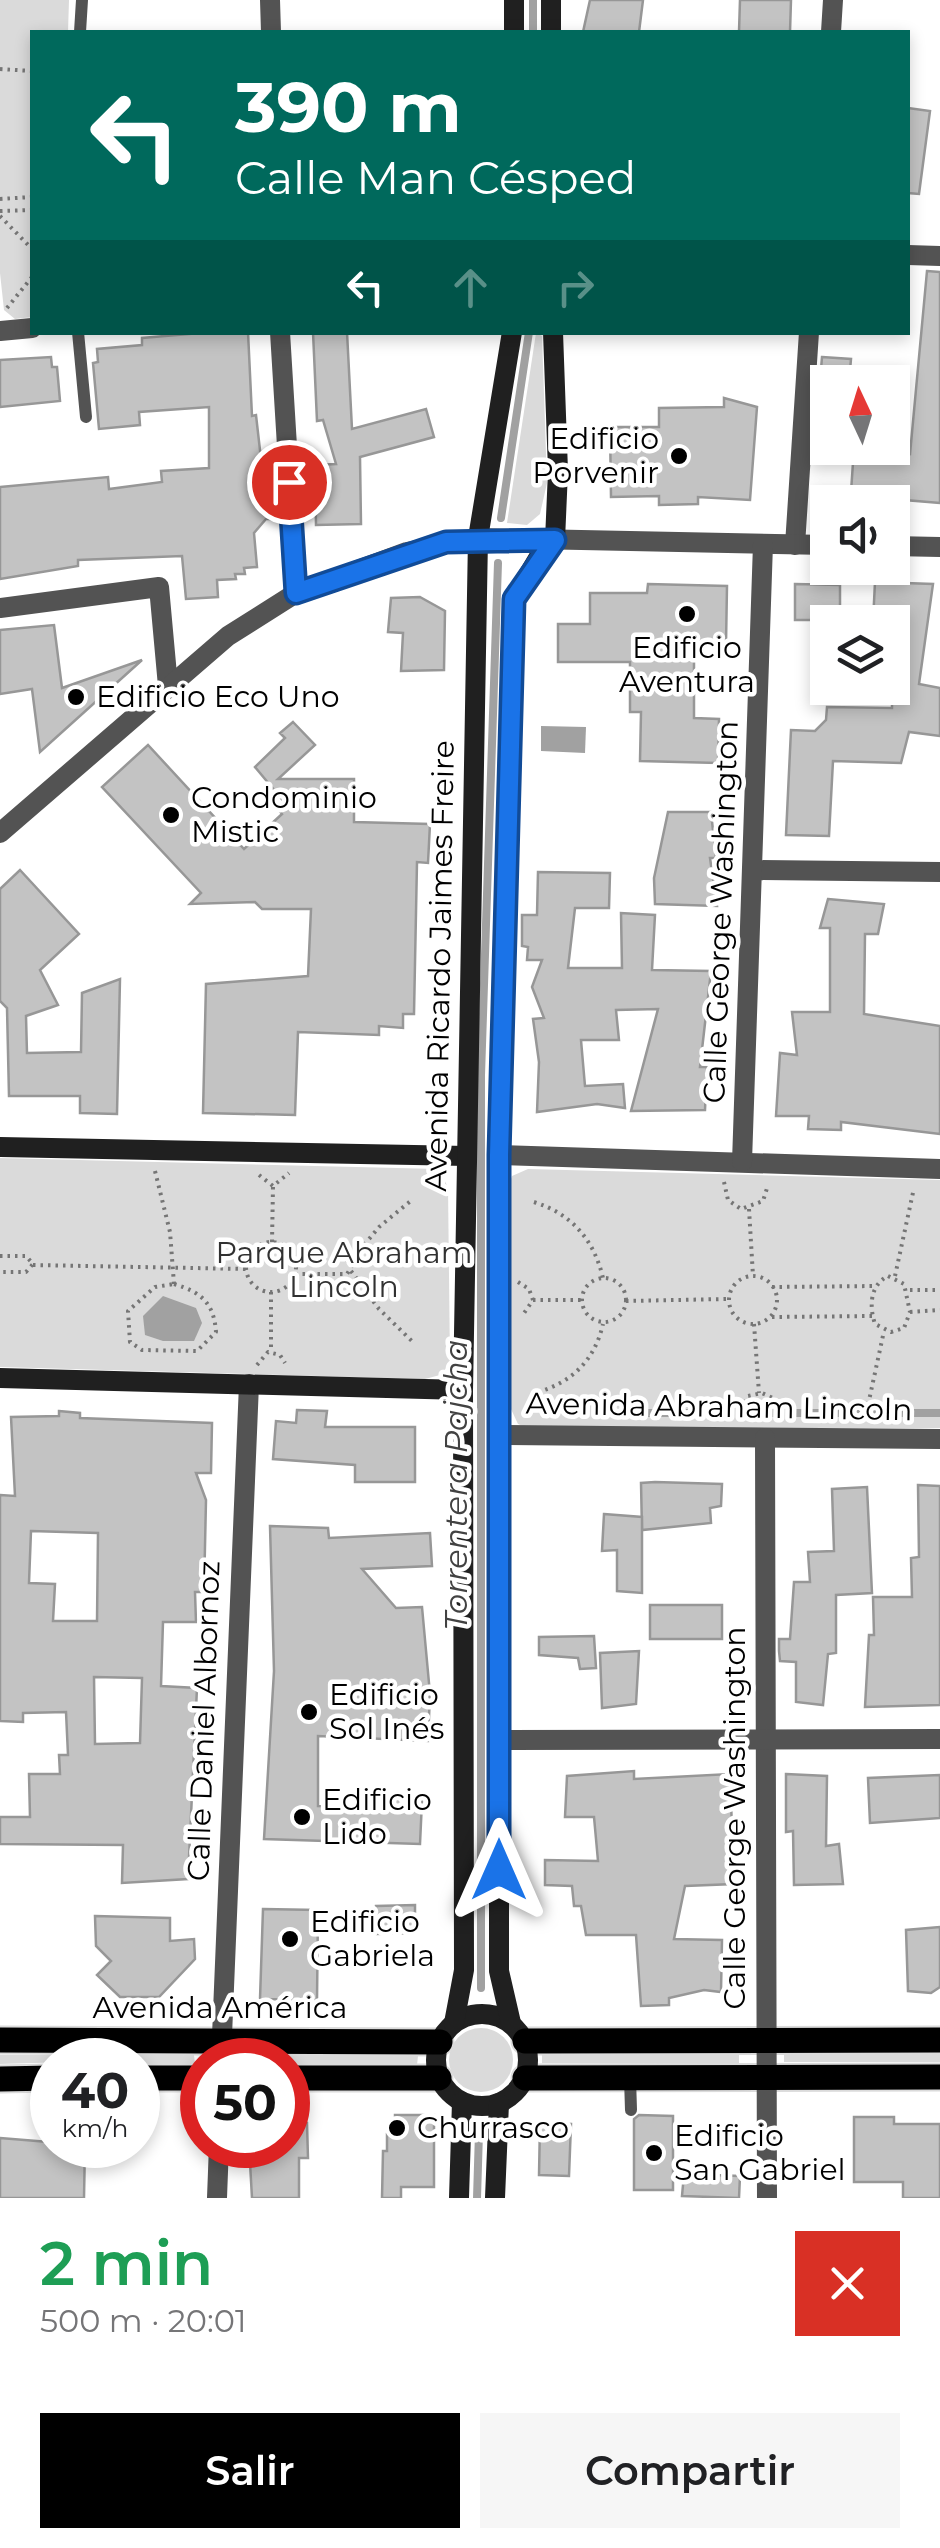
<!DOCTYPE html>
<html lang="es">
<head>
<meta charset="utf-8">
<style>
  :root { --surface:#fff; --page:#f6f6f6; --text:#202124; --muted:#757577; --accent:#000 }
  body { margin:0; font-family:Montserrat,sans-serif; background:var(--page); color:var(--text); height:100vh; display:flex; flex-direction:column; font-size:38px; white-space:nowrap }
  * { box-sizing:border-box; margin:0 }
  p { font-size:32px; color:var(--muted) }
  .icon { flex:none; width:55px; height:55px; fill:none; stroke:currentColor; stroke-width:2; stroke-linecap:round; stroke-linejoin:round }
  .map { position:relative; height:2198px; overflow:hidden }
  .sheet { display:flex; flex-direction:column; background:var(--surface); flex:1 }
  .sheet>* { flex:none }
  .hud { position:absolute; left:30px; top:30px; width:880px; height:305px; border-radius:0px; box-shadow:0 5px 15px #0003; background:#00695c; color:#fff; overflow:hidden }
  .needle { width:65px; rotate:356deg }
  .buttons { position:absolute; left:810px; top:365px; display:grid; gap:20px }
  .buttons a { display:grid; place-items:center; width:100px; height:100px; border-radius:0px; background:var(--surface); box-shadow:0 5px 15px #0003; font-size:50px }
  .speed { position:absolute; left:30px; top:2038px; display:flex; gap:20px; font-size:50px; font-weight:700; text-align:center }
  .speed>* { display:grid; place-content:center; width:130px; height:130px; border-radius:50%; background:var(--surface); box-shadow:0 5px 15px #0003; line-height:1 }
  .speed small { font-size:25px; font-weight:400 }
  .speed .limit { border:15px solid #d22; background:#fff; color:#111 }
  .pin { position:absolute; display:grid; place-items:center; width:85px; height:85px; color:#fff; margin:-42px; border:5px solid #fff; border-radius:50%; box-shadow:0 2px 10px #0007 }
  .me { position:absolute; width:110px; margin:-55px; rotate:0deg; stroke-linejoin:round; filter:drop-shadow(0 0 8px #0008) }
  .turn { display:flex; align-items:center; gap:35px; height:210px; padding:0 40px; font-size:45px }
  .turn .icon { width:130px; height:130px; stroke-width:2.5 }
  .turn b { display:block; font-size:70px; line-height:85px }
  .lanes { display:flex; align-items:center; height:95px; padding:0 40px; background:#0003; justify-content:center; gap:50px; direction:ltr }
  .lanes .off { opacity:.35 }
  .round { display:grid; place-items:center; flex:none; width:105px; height:105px; border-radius:0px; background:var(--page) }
  .head { display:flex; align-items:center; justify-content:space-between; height:170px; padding:0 40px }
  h1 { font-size:60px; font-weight:600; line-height:75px; color:#1e9e55 }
  .button { display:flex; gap:20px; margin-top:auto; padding:20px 40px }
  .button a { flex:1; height:115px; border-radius:0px; background:var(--accent); color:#fff; font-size:40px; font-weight:600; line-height:115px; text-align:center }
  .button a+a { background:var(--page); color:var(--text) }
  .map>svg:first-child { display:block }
</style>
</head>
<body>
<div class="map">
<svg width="940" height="2198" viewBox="0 0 940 2198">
  <rect width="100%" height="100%" fill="#fff"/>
  <g fill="#dadada">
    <path d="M0 0H69L68 32H32V317L15 319 4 310 0 273Z"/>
    <path d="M536 333 542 336 547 483 540 514 527 525 507 523Z"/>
    <path d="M0 1158 438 1169 448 1187 450 1364 440 1375 425 1379 0 1367Z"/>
    <path d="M528 1169 940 1180V1428L530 1429 518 1424 510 1407 508 1188 512 1176Z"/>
    <circle cx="481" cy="2060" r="32"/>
    <path d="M940 2052V2062H784V2053Z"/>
    <path d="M542 2053 739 2055V2064L542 2063Z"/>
    <path d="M0 2055H194L195 2064H138V2060L0 2064Z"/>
    <path d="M238 2056H418L417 2065H288V2060H238Z"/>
  </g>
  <g fill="#a1a1a1">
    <path d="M541 726 586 727 585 753 541 751Z"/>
    <path d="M163 1296 196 1308 202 1323 194 1341H163L145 1335 143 1316Z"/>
  </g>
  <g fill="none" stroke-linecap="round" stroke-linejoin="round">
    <g stroke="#a1a1a1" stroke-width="8">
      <path d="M533 32V0"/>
      <path d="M501 518 529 332"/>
      <path d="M639 1413H730"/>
      <path d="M745 1413H775"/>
      <path d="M790 1413H940"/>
      <path d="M481 1988V1075L498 563"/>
      <path d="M477 2198 479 2132"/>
    </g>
  </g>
  <g fill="#c3c3c3" stroke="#979797" stroke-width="2.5" fill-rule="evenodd">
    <path d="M590 0H643L639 32H583Z"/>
    <path d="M740 0H791L790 32H739Z"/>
    <path d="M908 108 930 111 919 194 908 193Z"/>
    <path d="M927 271 940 272V503L905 500V494L851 492 854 448 910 454Z"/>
    <path d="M212 332H248L252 416 256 415 261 459 268 458 273 519H266L254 533 257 567 244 568 245 574H235L236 579 217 580 218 597 186 599 182 556 78 560V566L0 579V487L108 477 109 489 162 482 161 471 209 468V407L139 412 140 425 99 429 93 363 98 362 97 349 142 345V338Z"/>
    <path d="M313 332H347L352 429 426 409 434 437 360 457 361 524 316 525 315 465 336 464 323 420 317 421Z"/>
    <path d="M51 357 52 367H57L60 401 0 407V360Z"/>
    <path d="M822 357 851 359 849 382H820Z"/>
    <path d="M724 398 757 407 750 500 698 497V504L659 505V496L611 497 610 427H659V408L724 407Z"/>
    <path d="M875 582 933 584 919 684 940 688V736L909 732 901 763 833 761 829 836 786 835 791 730 815 731 826 720 827 707 892 708V622H873Z"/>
    <path d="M648 584 727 586 726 644 694 643V718L719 719 718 763 640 761 641 712H630V662H558V624H590V593H647Z"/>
    <path d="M795 584 840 585V620H795Z"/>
    <path d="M420 597 445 611 444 670 401 671 403 633 388 632 391 598Z"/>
    <path d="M54 625 62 688 142 660 40 752 32 689 0 694V630Z"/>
    <path d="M293 722 315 745 278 779H354V822L430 824 428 863 417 862 414 1014H403V1028L379 1026V1035L298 1032 295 1115 203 1113 206 984 308 976 311 909H262L255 902 190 904 201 893 102 787 148 745 244 849 282 814 278 809 285 803 255 767 285 738 280 733Z"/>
    <path d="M668 812H711L716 858H710L717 906 655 904 654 878Z"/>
    <path d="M20 870 79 934 40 970 58 1005 26 1016 27 1053 81 1052 82 993 120 979 117 1114 80 1113V1096H9L7 1008 0 1001V889Z"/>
    <path d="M538 872 610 873 609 908H575L568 968H622L621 913 655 915 652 970 711 971 700 1067H707L705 1110 631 1111 658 1009 616 1010 619 1040H581L585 1086 623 1084 625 1108 597 1104 537 1112 539 1062 533 1019 544 1018 532 987 542 960H527L528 947 522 946V915H537Z"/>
    <path d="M828 899 884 904 878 934H865L864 1014 940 1026V1134L841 1122V1130L808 1129 809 1116H776L780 1053 797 1055 792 1012H830V928H820Z"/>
    <path d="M297 1410 327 1411 325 1427H415V1482H355V1465L273 1459 276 1421 296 1423Z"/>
    <path d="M59 1411 80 1413V1418L212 1423 211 1473H196L206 1500 204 1592H195L196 1622H163L161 1686 197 1688 188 1879 122 1883 123 1845 0 1844V1817H30L29 1774H60L59 1755H68L66 1712 23 1713V1722L0 1721V1495L15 1496 11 1417 59 1416ZM31 1531 98 1533 97 1621H53L55 1584 29 1583ZM94 1677 142 1678 140 1743 95 1744Z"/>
    <path d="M655 1482 722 1484 721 1506 710 1508 711 1523 642 1530 641 1483Z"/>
    <path d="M918 1485 940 1486V1705L865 1707 869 1635H874L873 1597H912L911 1558 919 1557Z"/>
    <path d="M867 1487 872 1593 836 1595V1653L828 1654 823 1705 796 1702V1662L780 1661 779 1651V1639H790L794 1582H810L808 1552 834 1551 832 1489Z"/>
    <path d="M604 1514 642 1517V1593L617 1591V1550L602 1551Z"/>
    <path d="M270 1526 328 1528 329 1538 430 1533 432 1566 362 1569 396 1608 422 1607 430 1694 428 1741 318 1736V1806L360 1807 361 1798 422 1801 420 1844 264 1839 274 1671Z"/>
    <rect x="650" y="1605" width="72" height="34"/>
    <path d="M594 1636 596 1668 580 1669 578 1658 539 1655V1637Z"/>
    <path d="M639 1651 636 1704 602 1708 600 1653Z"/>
    <path d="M634 1771V1779L730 1774 734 1884 685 1886 674 1939 722 1940 721 1992 704 1990 669 1998V2005L641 2006 636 1935H586L581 1906H574L572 1886 545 1885V1860L598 1861 594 1817H565L567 1776Z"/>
    <path d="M786 1774 827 1776 826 1846 839 1844 843 1884 794 1885 793 1831 786 1832Z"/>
    <path d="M940 1775V1818L870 1823 868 1778Z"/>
    <path d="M415 1905V1933L376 1934V1906Z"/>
    <path d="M263 1909 318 1910 317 2000 260 1999Z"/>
    <path d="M95 1916 170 1918V1941L194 1939 195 1959 159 1997H120L97 1975 111 1961 96 1946Z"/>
    <path d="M940 1927V1987L931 1993 908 1991 906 1930Z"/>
    <path d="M395 2115H434V2187H401V2198H382L383 2151H387V2134H395Z"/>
    <path d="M639 2115 673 2116V2190H634V2119Z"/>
    <path d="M854 2117H894V2124H940V2198H903V2182H854Z"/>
    <path d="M288 2123H307L308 2158H299V2198H252L249 2145H288Z"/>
    <path d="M540 2123 571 2124 569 2176 539 2175Z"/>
    <path d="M0 2138 85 2145 84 2198H0Z"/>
    <path d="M684 2174 740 2176 739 2198 682 2196Z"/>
  </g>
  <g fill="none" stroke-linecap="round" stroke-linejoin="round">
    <g stroke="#dbdbdb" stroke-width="29">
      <g id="primary">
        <path d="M0 2040 440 2042"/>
        <path d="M525 2041 940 2040"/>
        <path d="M138 2078H202"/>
        <path d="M288 2078H439"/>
        <path d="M525 2078 940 2077"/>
        <path d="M0 2079 52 2078"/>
      </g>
    </g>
    <g stroke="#757575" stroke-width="4" stroke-dasharray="2.5 5" stroke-linecap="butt">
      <path d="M0 69 32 71"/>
      <path d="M0 199 32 197"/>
      <path d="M0 211 32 210"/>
      <path d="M0 216 32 249"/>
      <path d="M7 308 32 277"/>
      <path d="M155 1171 170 1232 174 1284"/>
      <path d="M259 1175 273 1186 289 1173"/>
      <path d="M724 1182 728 1200 741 1209 763 1201 768 1185"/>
      <path d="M534 1202C572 1214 594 1240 603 1278"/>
      <path d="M749 1209 753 1276"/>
      <path d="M272 1242 273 1186"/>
      <circle cx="271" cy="1267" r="25"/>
      <path d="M0 1256H26L33 1264 26 1272H0"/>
      <path d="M350 1262 379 1227 413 1199"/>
      <path d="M33 1265 246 1269"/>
      <path d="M351 1271 379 1309 415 1344"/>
      <path d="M295 1274H347L352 1266 346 1259H295"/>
      <path d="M888 1276 904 1284 910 1312 904 1328 891 1332 875 1324C869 1306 870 1285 888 1276Z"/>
      <path d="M895 1276 914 1188"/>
      <circle cx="753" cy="1300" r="24"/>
      <circle cx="604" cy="1300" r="22"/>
      <path d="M518 1282 529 1289 533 1300 522 1316"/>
      <path d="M174 1284C201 1292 214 1303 216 1332L197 1351 142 1350 130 1342 128 1311 155 1287Z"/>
      <path d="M772 1287 876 1286"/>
      <path d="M910 1290H940"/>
      <path d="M271 1292V1352"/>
      <path d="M533 1300H582"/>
      <path d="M626 1301 727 1299"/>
      <path d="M910 1312 940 1310"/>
      <path d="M772 1317 873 1316"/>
      <path d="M754 1324 759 1393"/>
      <path d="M257 1365 268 1352 280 1355 285 1363"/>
      <path d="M538 1392C573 1382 595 1359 603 1324"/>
      <path d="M738 1416 748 1396 762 1393 777 1400 780 1415"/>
      <path d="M865 1419 884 1331"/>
    </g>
    <g stroke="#535353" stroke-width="12">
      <path d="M80 32 82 0"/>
      <path d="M78 332 86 417"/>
      <path d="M630 2078 631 2110"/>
    </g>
    <g stroke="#535353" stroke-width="20">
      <path d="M270 0 271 32"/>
      <path d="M831 32 833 0"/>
      <path d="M908 255 940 256"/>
      <path d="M0 331 32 328"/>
      <path d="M280 332 296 593"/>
      <path d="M795 545 809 332"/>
      <path d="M892 546 940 547"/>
      <path d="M0 608 159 587 168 686"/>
      <path d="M0 833 228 636 296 593 407 552 478 538 828 545"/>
      <path d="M752 870 940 872"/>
      <path d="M499 1155 940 1169"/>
      <path d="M742 1162 763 544"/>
      <path d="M497 1435 940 1439"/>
      <path d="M765 1438 767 2198"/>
      <path d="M499 1740 940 1739"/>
      <path d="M221 2060 249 1384"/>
      <path d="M217 2198 219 2145"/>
    </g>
    <g stroke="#202020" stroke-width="20">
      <path d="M514 0V32"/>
      <path d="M551 32V0"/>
      <path d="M0 1147 467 1156"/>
      <path d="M0 1378 463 1390"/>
      <circle cx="482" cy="2060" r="46"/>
      <path d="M454 2023 464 1970 463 1390 478 538 512 332"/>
      <path d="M511 2023 499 1971V1155L514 599 540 555 555 540 558 471 553 332"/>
      <path d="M459 2198 462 2102"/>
      <path d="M495 2198 499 2103"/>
    </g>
    <use href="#primary" stroke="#000" stroke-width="25"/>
  </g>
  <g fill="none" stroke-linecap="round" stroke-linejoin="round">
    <g stroke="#114b97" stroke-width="25">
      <path id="route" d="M289 482 296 593 446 542 555 540 514 599 499 1155V1870"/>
    </g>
    <use href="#route" stroke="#1a73e8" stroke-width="18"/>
  </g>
  <g fill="#000" stroke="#fff" stroke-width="4">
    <circle cx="679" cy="456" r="10"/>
    <circle cx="687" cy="614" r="10"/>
    <circle cx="76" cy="697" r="10"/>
    <circle cx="171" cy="815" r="10"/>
    <circle cx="309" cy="1712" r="10"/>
    <circle cx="302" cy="1817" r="10"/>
    <circle cx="290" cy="1939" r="10"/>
    <circle cx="397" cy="2128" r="10"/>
    <circle cx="654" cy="2153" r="10"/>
  </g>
  <g text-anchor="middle" stroke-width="9" stroke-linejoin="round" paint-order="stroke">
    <g font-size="30" fill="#000" stroke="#fff" text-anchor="start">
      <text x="659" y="449" text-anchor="end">Edificio<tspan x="659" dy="34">Porvenir</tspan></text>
      <text x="687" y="658" text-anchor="middle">Edificio<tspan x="687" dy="34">Aventura</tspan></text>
      <text x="96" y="707">Edificio Eco Uno</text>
      <text x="191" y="808">Condominio<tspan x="191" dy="34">Mistic</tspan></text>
      <text x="329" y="1705">Edificio<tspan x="329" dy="34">Sol Inés</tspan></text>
      <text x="322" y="1810">Edificio<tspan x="322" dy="34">Lido</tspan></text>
      <text x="310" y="1932">Edificio<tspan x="310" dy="34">Gabriela</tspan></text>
      <text x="417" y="2138">Churrasco</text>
      <text x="674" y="2146">Edificio<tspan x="674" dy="34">San Gabriel</tspan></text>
    </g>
    <g font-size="30" fill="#000" stroke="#fff">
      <text transform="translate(721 912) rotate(-88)" y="10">Calle George Washington</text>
      <text transform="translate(440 966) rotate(-89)" y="10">Avenida Ricardo Jaimes Freire</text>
      <text transform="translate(719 1407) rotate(1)" y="10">Avenida Abraham Lincoln</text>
      <text transform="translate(204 1721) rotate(-88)" y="10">Calle Daniel Albornoz</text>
      <text transform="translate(735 1818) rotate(-90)" y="10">Calle George Washington</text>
      <text x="220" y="2018">Avenida América</text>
    </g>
    <g font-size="30" fill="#313131" stroke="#fff">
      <text x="344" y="1263">Parque Abraham<tspan x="344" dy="34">Lincoln</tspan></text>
    </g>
    <g font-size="32" font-style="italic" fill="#424242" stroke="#fff">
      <text transform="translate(456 1485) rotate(-90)" y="11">Torrentera Pajcha</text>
    </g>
  </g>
</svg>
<div class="buttons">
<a><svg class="needle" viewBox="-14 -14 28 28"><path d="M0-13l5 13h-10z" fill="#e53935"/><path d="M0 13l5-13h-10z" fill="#757577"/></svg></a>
<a><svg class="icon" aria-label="sound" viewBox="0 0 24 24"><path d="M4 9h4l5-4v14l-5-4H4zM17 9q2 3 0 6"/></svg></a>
<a><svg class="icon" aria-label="layers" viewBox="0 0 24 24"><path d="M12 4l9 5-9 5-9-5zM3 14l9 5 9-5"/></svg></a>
</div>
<div class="speed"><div>40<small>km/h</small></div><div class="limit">50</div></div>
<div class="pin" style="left:289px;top:482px;background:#d93025"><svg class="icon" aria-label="arrive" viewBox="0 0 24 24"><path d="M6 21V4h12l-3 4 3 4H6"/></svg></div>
<svg class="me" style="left:499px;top:1870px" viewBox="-20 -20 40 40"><path d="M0-17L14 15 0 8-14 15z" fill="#1a73e8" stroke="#fff" stroke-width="4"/></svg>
<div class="hud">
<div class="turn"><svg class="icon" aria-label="left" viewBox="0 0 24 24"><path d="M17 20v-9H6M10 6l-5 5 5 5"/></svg><div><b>390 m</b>Calle Man Césped</div></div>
<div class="lanes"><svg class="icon" aria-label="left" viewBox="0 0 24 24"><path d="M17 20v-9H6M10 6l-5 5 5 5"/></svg><svg class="icon off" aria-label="ahead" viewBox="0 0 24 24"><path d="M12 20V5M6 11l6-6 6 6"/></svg><svg class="icon off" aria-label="right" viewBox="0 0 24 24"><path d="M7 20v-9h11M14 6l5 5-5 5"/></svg></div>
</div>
</div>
<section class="sheet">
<div class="head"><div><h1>2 min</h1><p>500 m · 20:01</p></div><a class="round" style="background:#d93025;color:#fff"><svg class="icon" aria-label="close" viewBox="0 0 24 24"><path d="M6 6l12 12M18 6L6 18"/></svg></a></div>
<div class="button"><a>Salir</a><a>Compartir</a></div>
</section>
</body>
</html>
